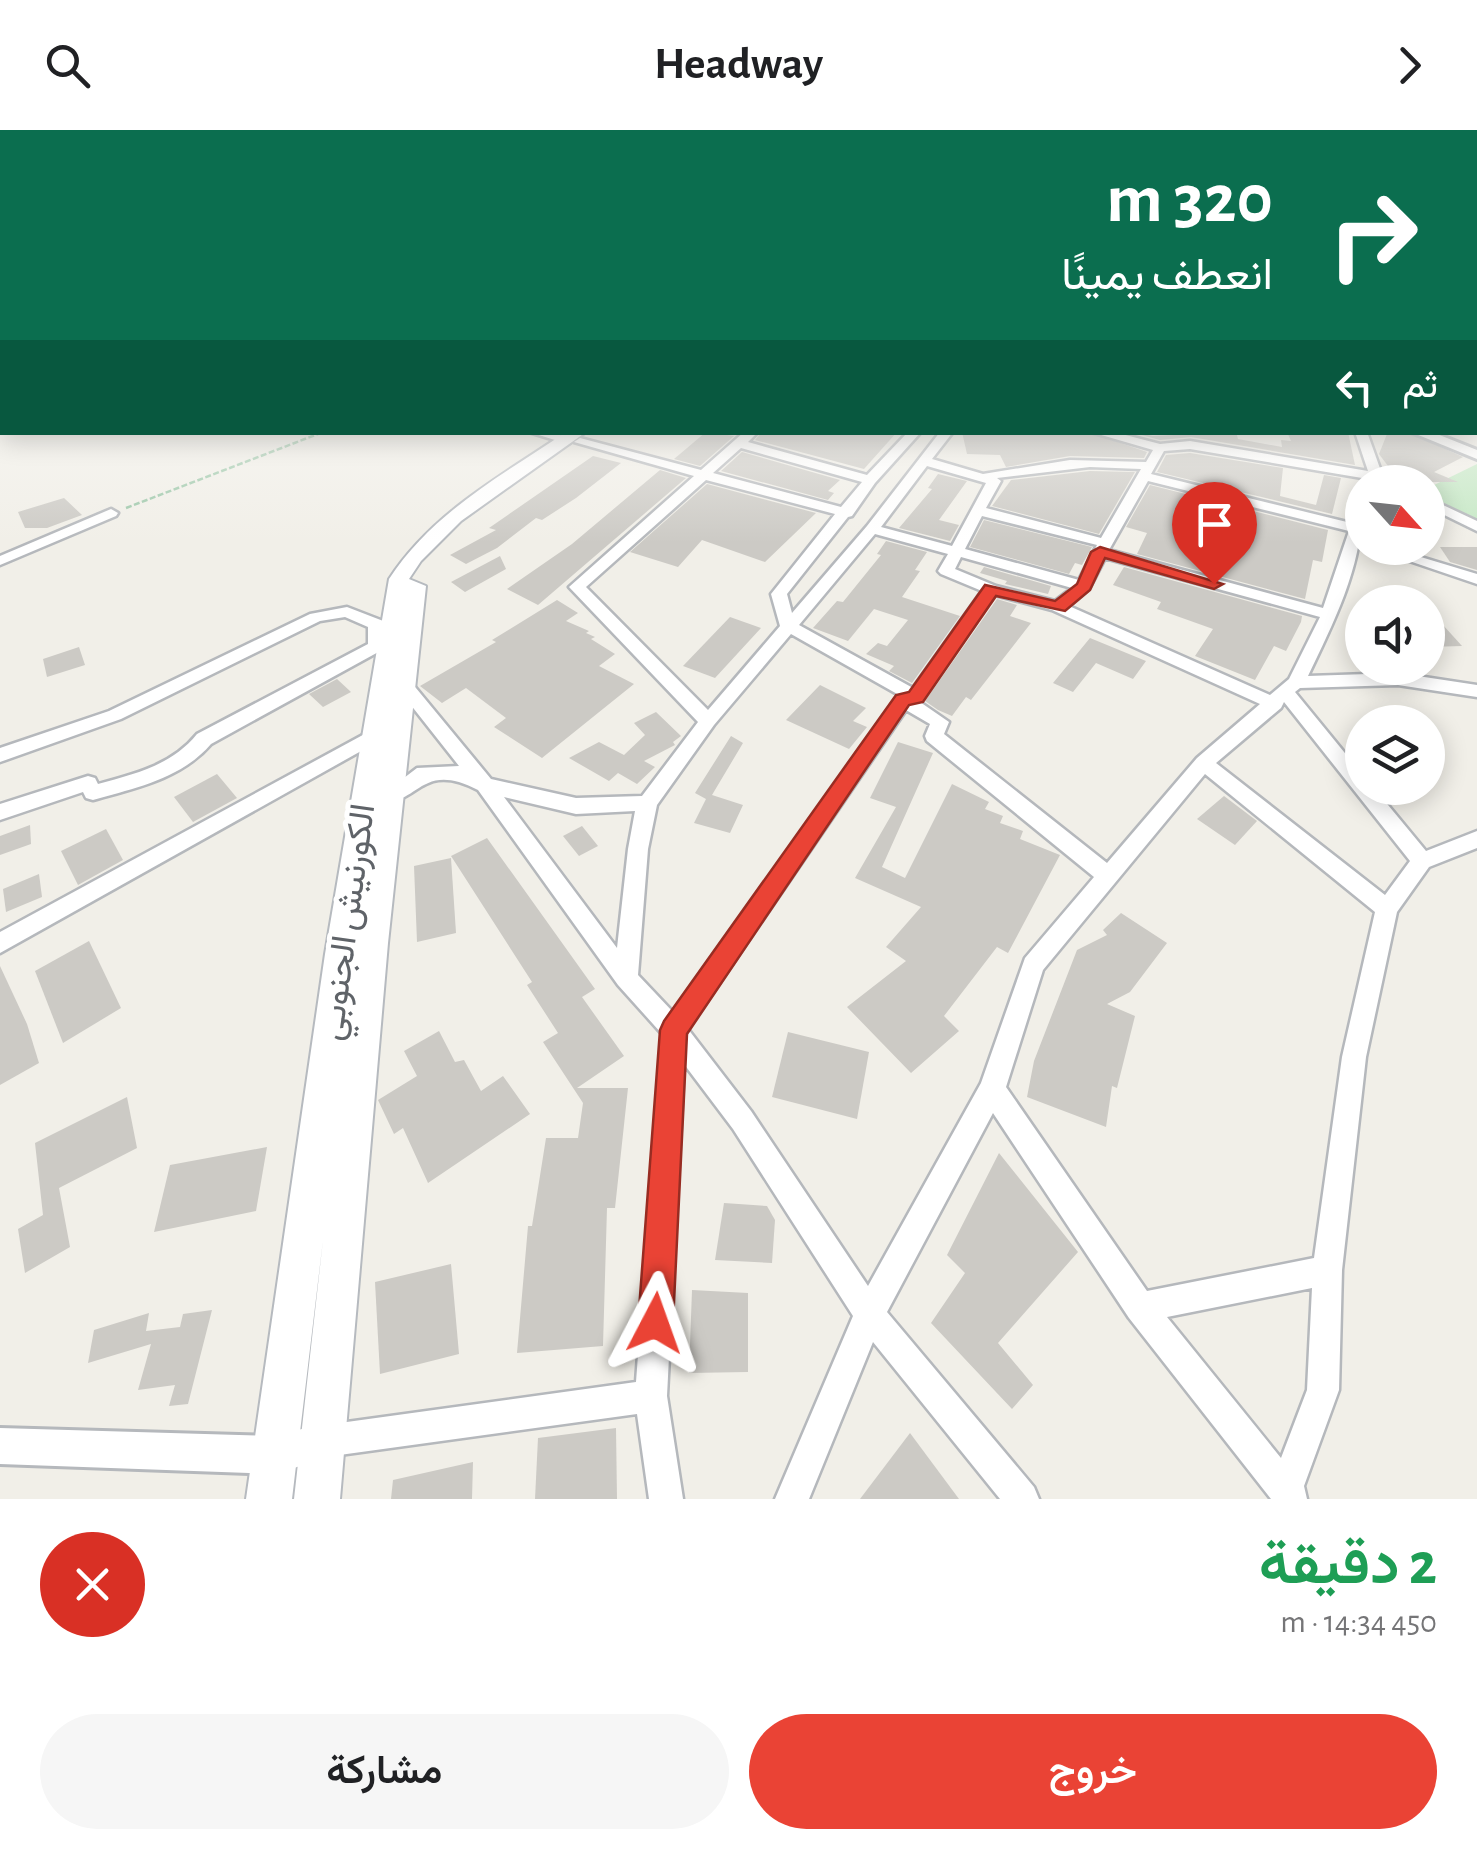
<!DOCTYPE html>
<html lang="ar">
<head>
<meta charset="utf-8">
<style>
  :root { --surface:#fff; --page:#f6f6f6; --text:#202124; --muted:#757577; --accent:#ea4335 }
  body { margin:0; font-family:"Alegreya Sans",Vazirmatn,sans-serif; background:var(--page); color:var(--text); direction:rtl; height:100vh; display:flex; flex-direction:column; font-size:38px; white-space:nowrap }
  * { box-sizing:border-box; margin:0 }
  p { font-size:32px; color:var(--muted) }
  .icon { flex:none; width:55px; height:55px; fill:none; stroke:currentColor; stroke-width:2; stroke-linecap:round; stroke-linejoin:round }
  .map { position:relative; height:1369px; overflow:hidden; direction:ltr }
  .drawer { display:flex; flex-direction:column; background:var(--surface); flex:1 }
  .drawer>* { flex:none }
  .top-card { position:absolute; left:0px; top:0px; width:1478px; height:305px; box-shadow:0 5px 25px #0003; direction:rtl; background:#0b6e4f; color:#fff; overflow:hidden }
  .needle { width:65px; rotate:117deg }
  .fabs { position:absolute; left:1345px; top:335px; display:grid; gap:20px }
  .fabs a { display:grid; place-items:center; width:100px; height:100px; border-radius:50%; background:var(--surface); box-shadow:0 5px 25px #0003; font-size:50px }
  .pin { position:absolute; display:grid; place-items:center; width:85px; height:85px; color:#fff; margin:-102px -42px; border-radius:50% 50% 50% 0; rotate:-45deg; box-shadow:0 0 10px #0007 }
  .pin .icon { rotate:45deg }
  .me { position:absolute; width:110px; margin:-55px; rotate:4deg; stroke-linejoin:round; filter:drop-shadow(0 0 8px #0008) }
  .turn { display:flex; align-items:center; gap:35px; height:210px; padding:0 40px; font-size:45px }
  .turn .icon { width:130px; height:130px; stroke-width:2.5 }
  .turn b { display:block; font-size:70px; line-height:85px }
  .then { display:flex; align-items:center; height:95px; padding:0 40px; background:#0003; gap:20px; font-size:38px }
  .round { display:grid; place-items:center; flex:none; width:105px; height:105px; border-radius:52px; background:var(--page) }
  .headline { display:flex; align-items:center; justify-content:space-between; height:170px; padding:0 40px }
  h1 { font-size:60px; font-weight:600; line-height:75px; color:#1e9e55 }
  .cta { display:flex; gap:20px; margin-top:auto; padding:20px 40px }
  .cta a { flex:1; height:115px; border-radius:60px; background:var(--accent); color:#fff; font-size:40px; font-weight:600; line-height:115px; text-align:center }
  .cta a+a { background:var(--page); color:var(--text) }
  header { display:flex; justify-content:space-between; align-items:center; height:130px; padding:0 40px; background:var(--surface); font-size:45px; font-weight:600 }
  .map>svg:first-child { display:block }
</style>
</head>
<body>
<header><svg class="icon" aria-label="forward" viewBox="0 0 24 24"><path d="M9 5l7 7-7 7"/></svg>Headway<svg class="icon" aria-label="search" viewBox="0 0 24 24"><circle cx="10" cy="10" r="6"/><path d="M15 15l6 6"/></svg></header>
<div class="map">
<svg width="1477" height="1369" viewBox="0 0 1477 1369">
  <rect width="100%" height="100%" fill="#f1efe8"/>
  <path fill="#c5e8c5" d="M1477 334V390L1428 365V358Z"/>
  <g fill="#cccac5">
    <path d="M706 302 734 306 700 336 674 329Z"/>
    <path d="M762 302H897L864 339 755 310Z"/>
    <path d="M962 302H1088L1147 322 1144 328 1070 326 1006 337 1000 325 967 324Z"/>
    <path d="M1131 302 1153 306 1236 302 1238 309 1282 317 1281 310 1291 311 1287 302H1348L1355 335 1191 307 1160 310Z"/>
    <path d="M1408 302 1463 327 1434 342 1458 352H1408L1391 340 1379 324 1387 304Z"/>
    <path d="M742 322 840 350 828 361 834 363 828 370 721 341Z"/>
    <path d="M1190 323 1283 338 1280 366 1316 375 1324 345 1341 348 1332 384 1157 342 1166 325Z"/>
    <path d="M593 326 621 333 576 368 542 390 536 388 497 418 466 434 450 425 496 400 489 398Z"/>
    <path d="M660 340 686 348 538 475 507 459 572 414Z"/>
    <path d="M1090 341 1135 342 1099 404 992 376 1011 350Z"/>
    <path d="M938 344 967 351 939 390 959 395 950 411 899 398 932 359 928 358Z"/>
    <path d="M707 354 816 383 765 432 702 410 678 437 630 422Z"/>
    <path d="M1150 355 1328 400 1322 432 1313 430 1305 469 1137 424 1147 403 1126 397Z"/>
    <path d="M64 368 82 385 47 398H25L18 382Z"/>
    <path d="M984 390 1092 417 1082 435 1075 433 1069 444 970 417Z"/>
    <path d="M886 411 927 422 915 440 920 441 902 467 960 486 912 553 889 541 894 536 866 524 878 513 887 516 908 490 874 479 848 511 813 498 837 471 843 472 881 425 877 424Z"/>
    <path d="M1440 417H1477V440L1450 432Z"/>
    <path d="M500 426 506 439 465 462 451 452Z"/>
    <path d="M984 437 1051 456 1048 464 1005 454 1007 451 980 443Z"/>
    <path d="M1124 437 1302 486 1301 492 1286 521 1274 516 1255 550 1195 526 1213 499 1157 479 1161 472 1113 455Z"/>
    <path d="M997 469 1017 475 1010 486 1031 493 971 570 966 567 952 586 938 580 925 571Z"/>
    <path d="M557 470 578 483 566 491 589 501 586 503 595 507 591 509 615 524 599 536 634 554 542 628 494 597 506 588 466 558 442 573 420 556 496 512 492 510Z"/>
    <path d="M730 487 761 498 715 548 683 536Z"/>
    <path d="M1428 494 1443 495 1462 516 1428 517Z"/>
    <path d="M1090 508 1146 531 1133 549 1096 533 1073 562 1053 553Z"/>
    <path d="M79 517 85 535 47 547 43 529Z"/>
    <path d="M337 549 351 562 323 577 309 564Z"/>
    <path d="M820 555 866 578 853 591 867 597 849 619 786 590Z"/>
    <path d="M656 582 681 606 673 612 675 615 644 631 655 637 637 654 618 643 609 651 569 628 599 612 624 625 645 605 634 593Z"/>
    <path d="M731 606 743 613 712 665 743 675 730 703 694 693 706 669 695 663Z"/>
    <path d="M898 612 933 623 882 737 905 748 952 654 989 672 985 679 1003 686 1000 693 1023 701 1020 709 1060 725 1008 823 997 817 944 886 959 901 911 943 847 877 906 831 886 817 921 777 855 748 896 677 870 668Z"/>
    <path d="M217 644 237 668 193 692 174 667Z"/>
    <path d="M1224 666 1257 691 1235 715 1197 689Z"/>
    <path d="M30 695 31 714 0 725V706Z"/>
    <path d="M582 696 598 716 579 726 563 706Z"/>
    <path d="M106 699 123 730 78 755 61 721Z"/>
    <path d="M487 708 595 859 582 867 624 926 577 958H628L615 1078H607L603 1216 517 1223 528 1096H532L546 1008H578L583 973 543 912 558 903 527 855 532 852 451 726Z"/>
    <path d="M451 728 456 803 417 812 414 736Z"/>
    <path d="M39 744 42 767 6 782 3 759Z"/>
    <path d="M1121 783 1167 813 1130 862 1107 874 1135 886 1117 958 1112 956 1106 997 1027 967 1034 931 1077 820 1107 805 1103 800Z"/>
    <path d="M89 811 121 878 63 913 35 841Z"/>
    <path d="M0 836 27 894 39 933 0 955Z"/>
    <path d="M439 901 455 932 464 930 481 961 503 946 530 984 428 1053 403 998 394 1004 378 970 417 946 404 921Z"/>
    <path d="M788 902 869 922 857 989 772 967Z"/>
    <path d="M127 967 137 1018 59 1058 70 1117 25 1143 18 1099 43 1085 35 1013Z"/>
    <path d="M267 1017 256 1081 154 1102 170 1035Z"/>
    <path d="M999 1023 1078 1122 998 1213 1033 1255 1012 1279 931 1193 965 1143 947 1125Z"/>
    <path d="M724 1073 767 1076 775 1090 772 1133 715 1130Z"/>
    <path d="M451 1134 459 1224 380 1244 375 1152Z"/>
    <path d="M692 1160 748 1163V1242L689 1243Z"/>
    <path d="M212 1180 188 1274 169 1276 175 1255 138 1260 151 1214 88 1233 94 1200 149 1183 146 1201 180 1197 183 1184Z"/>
    <path d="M616 1298 617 1369H535L538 1308Z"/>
    <path d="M910 1303 959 1369H860Z"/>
    <path d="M473 1332 472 1369H391L393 1350Z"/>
  </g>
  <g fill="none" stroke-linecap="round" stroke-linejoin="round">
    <g stroke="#b5b8bc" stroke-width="5">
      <g id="minor">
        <path d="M529 302H552L574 310 568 314Z"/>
        <path d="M744 302H758L748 312 867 345 908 302H921L875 353 852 386 848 387 787 464 792 483 867 396 940 302H953L932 329 983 344 1070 330 1146 332 1153 320 1091 302H1114L1160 314 1190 311 1368 341 1355 302H1367L1382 344 1396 352H1367L1368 349 1190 319 1164 321 1151 344 1351 393 1357 379 1362 378C1362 437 1333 494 1308 546L1398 543 1477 555V567L1398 555 1300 558 1295 562 1362 644V658H1374L1426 721 1477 701V718L1429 737 1397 782 1366 927 1342 1140 1339 1260 1304 1356 1307 1369H1271L1129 1188 993 983 887 1182 1034 1357 1039 1369H1000L873 1212 809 1369H775L853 1186 733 999 684 934 667 1266 683 1369H649L637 1284 325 1327 313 1323 309 1311 313 1299 325 1295 636 1252 662 904 618 855 478 660C421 630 417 676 386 669L383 664 417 638 459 636 399 560 396 556 405 550 411 552 491 649 576 668 642 666 698 592 569 457 694 346 574 312 580 308 701 340ZM741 318 862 352 841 377 713 343ZM927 336 986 353 952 416 881 397ZM1090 337 1141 339 1101 408 986 378 1001 351 997 348ZM706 350 835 384 771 464 780 496 708 580 586 457ZM1148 351 1349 401 1323 478 1109 420ZM982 386 1097 415 1079 450 965 419ZM875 404 948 424 938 441 941 444 982 461 913 558 799 495ZM961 427 1072 458 1055 471 996 456 955 439ZM1105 428 1320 487 1289 549 1270 565 1069 476 1089 459ZM995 465 1052 480 1260 574 1197 628 1107 733 944 604 949 592 920 572ZM791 504 899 565 673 882 638 845 648 719 657 675 714 595ZM1284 572 1410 731 1385 765 1216 633 1281 578ZM906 580 930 594 925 606 927 611 1094 747 1025 828 981 953 868 1156 751 981 688 899ZM1205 644 1375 782 1342 927 1314 1128 1147 1161 1006 957 1043 840ZM504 667 576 684 635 681 628 719 617 818ZM1312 1158 1307 1260 1281 1328 1167 1187Z"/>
        <path d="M1428 368 1477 391V401L1428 377Z"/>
        <path d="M111 379 118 383 116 386 0 435V426Z"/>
        <path d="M1371 418H1391L1477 444V454Z"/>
        <path d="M347 477 391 494V502L384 503 382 520 211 614C181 649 135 658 93 670L86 668 83 662 0 690V674L88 646 95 648 98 654C135 644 172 635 197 604L368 514V497L345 487 320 491 121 589 0 632V618L109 581 310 484Z"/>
        <path d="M372 600 379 601 381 606 379 611 0 823V802Z"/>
      </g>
    </g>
    <g stroke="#b5b8bc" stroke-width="6">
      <g id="tertiary">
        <path d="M1411 302H1432L1477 320V329Z"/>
        <path d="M325 1293 338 1298 343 1311 338 1324 275 1344 0 1334V1298L275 1306Z"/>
      </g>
    </g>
    <g stroke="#b6babf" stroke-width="4">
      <path id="secondary" d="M566 302H586L461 391 421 431 409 449 426 456 388 813 340 1369H294L323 1110 292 1369H246L325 824 389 449C433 382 501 346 566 302Z"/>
    </g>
    <path stroke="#9cc7a9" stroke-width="2.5" stroke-dasharray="6 2.5" stroke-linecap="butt" d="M126 378 323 302"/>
    <use href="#minor" fill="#fff" fill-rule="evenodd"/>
    <use href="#tertiary" fill="#fff" fill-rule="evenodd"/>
    <use href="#secondary" fill="#fff" fill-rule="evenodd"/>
  </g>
  <linearGradient id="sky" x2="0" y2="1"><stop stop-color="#8fc3f1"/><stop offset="0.54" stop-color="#f9f8f5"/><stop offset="1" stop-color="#f9f8f5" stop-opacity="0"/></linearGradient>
  <rect width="1477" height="413" fill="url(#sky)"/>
  <path fill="#ea4335" stroke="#982c22" stroke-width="2.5" d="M1100 417 1223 454 1214 459 1105 428 1090 460 1065 481 996 466 923 572 909 575 687 904 673 1193 667 1205 655 1211 643 1205 638 1193 660 900 664 891 896 565 909 562 985 455 1055 471 1077 454 1091 422Z"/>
  <g text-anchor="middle" stroke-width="10" stroke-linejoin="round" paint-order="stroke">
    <g font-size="35" fill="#5f6368" stroke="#fff">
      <text transform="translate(346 792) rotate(-82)" y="12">الكورنيش الجنوبي</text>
    </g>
  </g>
</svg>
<div class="fabs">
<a><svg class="needle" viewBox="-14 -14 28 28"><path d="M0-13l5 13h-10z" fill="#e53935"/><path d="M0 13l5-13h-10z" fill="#757577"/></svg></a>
<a><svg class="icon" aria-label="sound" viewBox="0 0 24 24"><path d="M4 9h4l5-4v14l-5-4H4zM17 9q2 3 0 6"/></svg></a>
<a><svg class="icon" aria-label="layers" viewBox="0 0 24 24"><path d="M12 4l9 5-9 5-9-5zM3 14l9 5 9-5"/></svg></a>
</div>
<div class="pin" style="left:1214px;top:454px;background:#d93025"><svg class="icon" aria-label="arrive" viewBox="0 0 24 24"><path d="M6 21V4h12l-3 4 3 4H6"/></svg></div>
<svg class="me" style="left:655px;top:1193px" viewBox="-20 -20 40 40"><path d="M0-17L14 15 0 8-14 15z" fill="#ea4335" stroke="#fff" stroke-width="4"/></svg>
<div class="top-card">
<div class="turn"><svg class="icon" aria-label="right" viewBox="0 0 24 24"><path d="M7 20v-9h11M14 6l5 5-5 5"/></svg><div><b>320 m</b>انعطف يمينًا</div></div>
<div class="then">ثم<svg class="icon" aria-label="left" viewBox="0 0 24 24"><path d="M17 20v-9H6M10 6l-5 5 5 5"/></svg></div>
</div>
</div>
<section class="drawer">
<div class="headline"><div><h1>2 دقيقة</h1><p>450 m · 14:34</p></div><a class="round" style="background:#d93025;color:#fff"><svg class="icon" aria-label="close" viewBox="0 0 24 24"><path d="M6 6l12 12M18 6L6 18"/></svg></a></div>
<div class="cta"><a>خروج</a><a>مشاركة</a></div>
</section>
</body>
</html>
